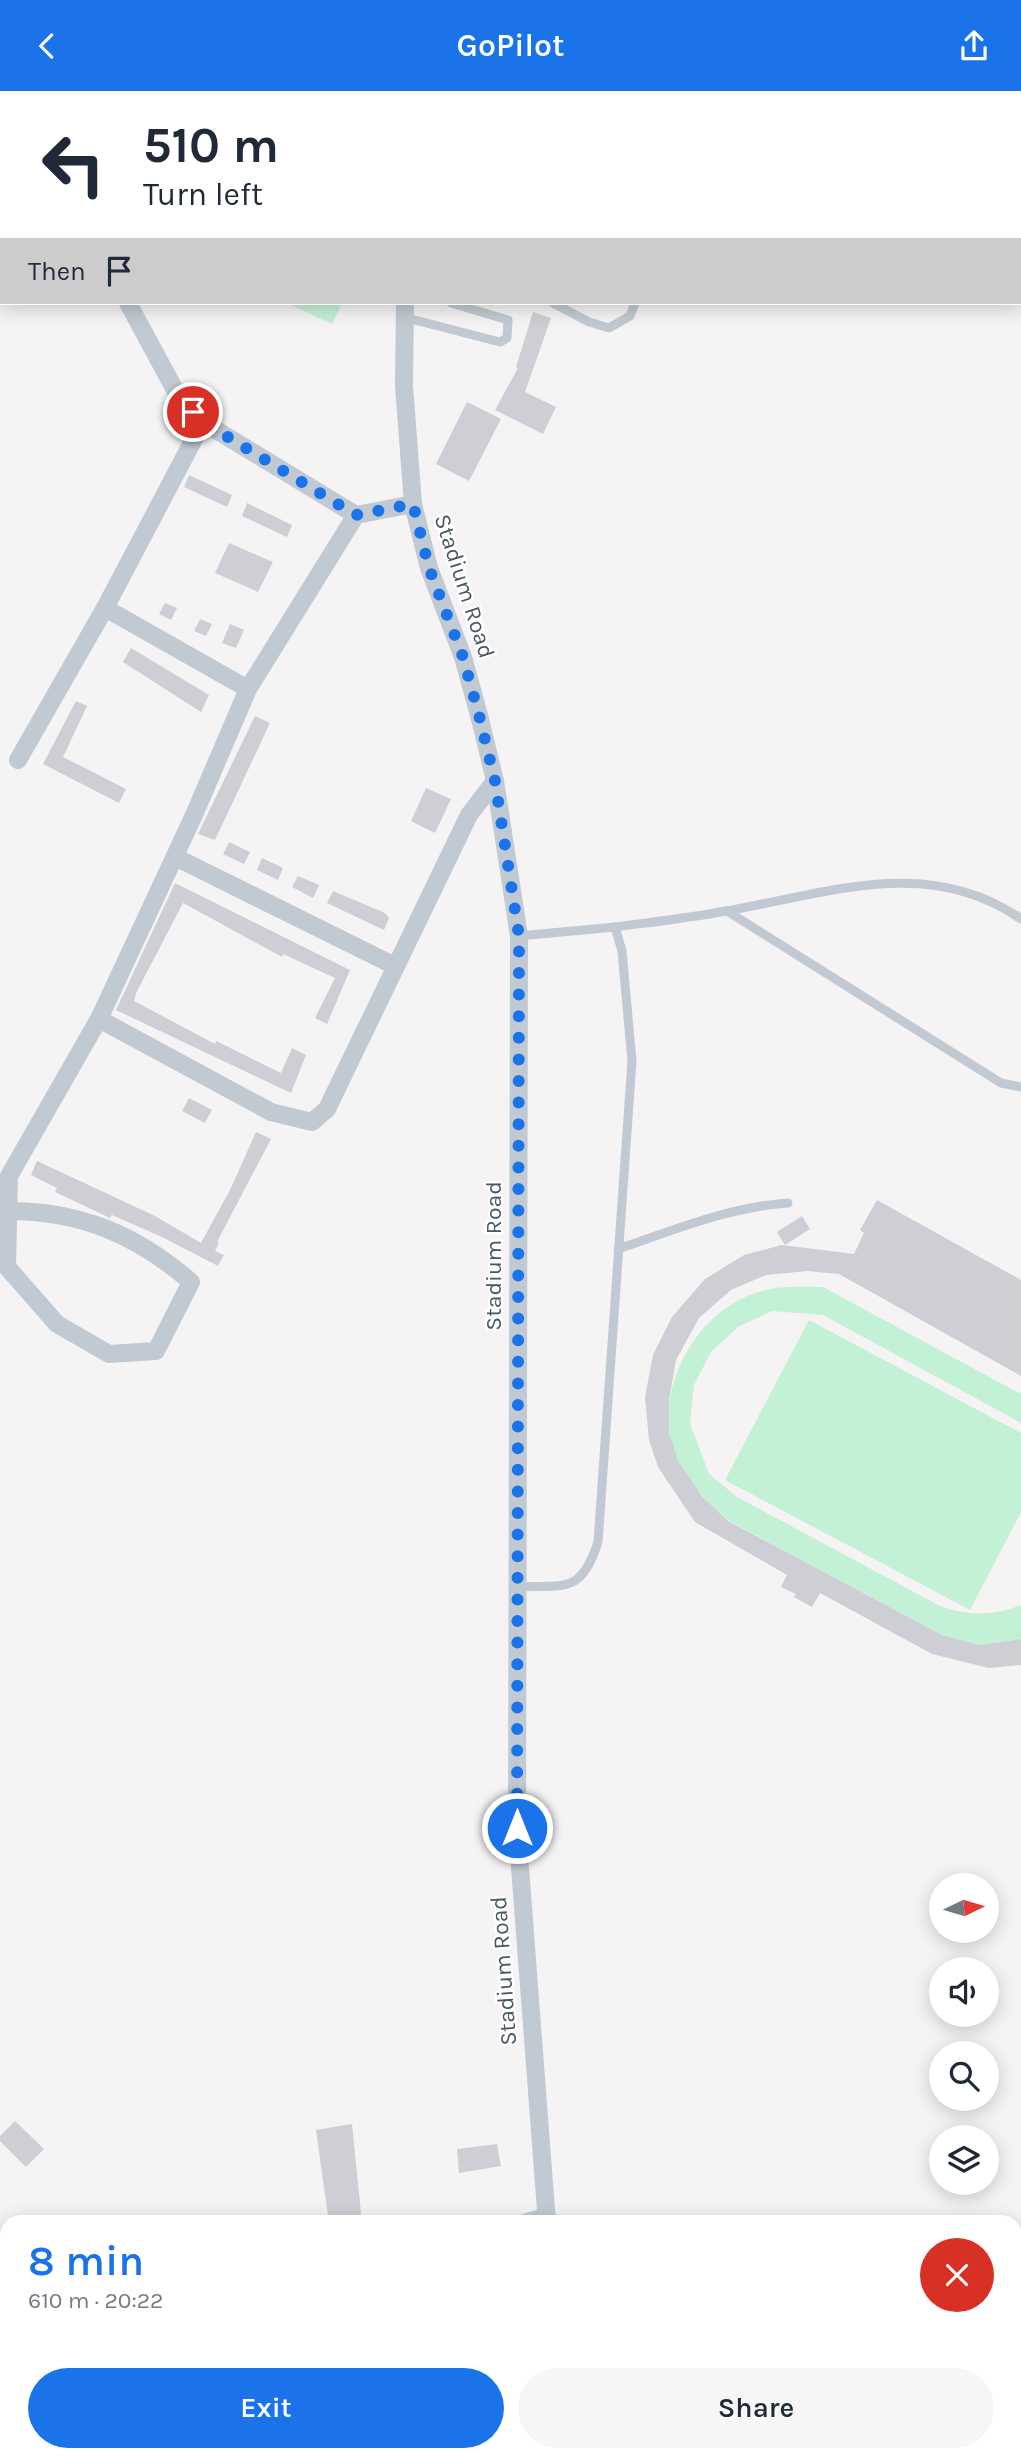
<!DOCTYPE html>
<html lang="en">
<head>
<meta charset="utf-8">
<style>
  :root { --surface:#fff; --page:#f6f6f7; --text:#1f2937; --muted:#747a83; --accent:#1a73e8 }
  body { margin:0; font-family:Karla,sans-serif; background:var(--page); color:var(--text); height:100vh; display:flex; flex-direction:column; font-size:26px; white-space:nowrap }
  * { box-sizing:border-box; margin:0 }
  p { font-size:23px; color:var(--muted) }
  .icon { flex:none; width:38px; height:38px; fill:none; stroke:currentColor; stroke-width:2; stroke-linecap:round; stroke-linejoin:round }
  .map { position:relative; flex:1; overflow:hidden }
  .sheet { position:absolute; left:0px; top:2124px; width:1022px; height:247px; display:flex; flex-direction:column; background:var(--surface); border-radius:21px 21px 0 0; box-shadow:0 4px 18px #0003 }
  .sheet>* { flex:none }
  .banner { position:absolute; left:0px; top:0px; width:1022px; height:214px; box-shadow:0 4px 18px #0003; background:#fff; color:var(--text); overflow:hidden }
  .needle { width:46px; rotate:85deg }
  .buttons { position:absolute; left:929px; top:1782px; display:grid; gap:14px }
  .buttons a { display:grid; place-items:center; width:70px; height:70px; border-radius:50%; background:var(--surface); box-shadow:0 4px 18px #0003; font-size:35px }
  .pin { position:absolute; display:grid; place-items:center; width:60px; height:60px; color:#fff; margin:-30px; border:4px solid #fff; border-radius:50%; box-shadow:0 2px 7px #0007 }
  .me { position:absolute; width:77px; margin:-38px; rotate:0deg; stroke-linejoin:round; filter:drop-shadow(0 0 5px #0008) }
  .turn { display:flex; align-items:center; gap:24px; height:147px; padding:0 28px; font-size:32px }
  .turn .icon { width:91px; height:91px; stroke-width:2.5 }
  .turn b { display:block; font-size:49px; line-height:60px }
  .then { display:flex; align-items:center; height:66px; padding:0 28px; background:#0003; gap:14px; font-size:26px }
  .round { display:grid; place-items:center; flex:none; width:74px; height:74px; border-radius:37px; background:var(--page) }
  .summary { display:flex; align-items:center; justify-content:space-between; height:119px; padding:0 28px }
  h1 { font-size:42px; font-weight:600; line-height:52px; color:var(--accent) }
  .button { display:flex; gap:14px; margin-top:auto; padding:14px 28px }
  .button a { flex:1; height:80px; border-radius:42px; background:var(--accent); color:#fff; font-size:28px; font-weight:600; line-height:80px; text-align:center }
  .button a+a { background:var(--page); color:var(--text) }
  header { display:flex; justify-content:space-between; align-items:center; height:91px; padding:0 28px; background:var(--accent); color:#fff; font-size:32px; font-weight:600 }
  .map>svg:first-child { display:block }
</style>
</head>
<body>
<header><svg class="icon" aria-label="back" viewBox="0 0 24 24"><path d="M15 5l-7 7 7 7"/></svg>GoPilot<svg class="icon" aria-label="share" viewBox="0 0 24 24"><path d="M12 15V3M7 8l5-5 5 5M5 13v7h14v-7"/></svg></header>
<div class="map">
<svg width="1021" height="2370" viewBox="0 0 1021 2370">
  <rect width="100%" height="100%" fill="#f5f3f3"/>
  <path fill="#fce8e6" d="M0 2290 7 2300V2364H548V2370H0Z"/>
  <g fill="#c3f1d5">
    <path d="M287 212H342L332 233Z"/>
    <path d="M823 1196 1021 1303V1332L823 1224 772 1220 738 1236 711 1261 694 1294 690 1333 709 1383 737 1406 940 1515C968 1525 993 1525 1021 1514V1548L980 1554 942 1544 729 1430C710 1413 688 1392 677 1369 648 1301 698 1212 770 1198 787 1195 806 1196 823 1196Z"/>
    <path d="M809 1229 1021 1342V1421L970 1519 725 1389Z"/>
  </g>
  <g fill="#cdcfd5">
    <path d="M533 221 551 227 525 301 556 316 543 343 495 319 518 277 516 276Z"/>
    <path d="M467 311 501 328 469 390 436 373Z"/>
    <path d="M189 384 232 404 227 416 184 396Z"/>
    <path d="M247 412 292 434 287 446 242 425Z"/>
    <path d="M229 452 273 471 258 501 215 482Z"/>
    <path d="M165 512 177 517 171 529 159 523Z"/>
    <path d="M200 528 212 533 206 545 194 540Z"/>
    <path d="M230 533 244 539 236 557 222 552Z"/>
    <path d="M131 557 209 604 201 621 123 571Z"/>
    <path d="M76 610 87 615 63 666 126 698 119 712 43 673Z"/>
    <path d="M255 625 270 632 215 749 198 743Z"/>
    <path d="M426 697 451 708 435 742 411 730Z"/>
    <path d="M229 751 250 761 244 773 223 763Z"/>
    <path d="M262 767 283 777 278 789 257 779Z"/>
    <path d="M298 785 319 794 313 807 292 796Z"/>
    <path d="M175 792 350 879 327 933 315 927 335 887 283 863 282 866 183 812 136 902 134 910 215 953 216 950 281 982 292 957 306 964 291 1002 116 919Z"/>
    <path d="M333 800 385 822 389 827 384 839 327 812Z"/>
    <path d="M189 1007 212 1019 205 1032 182 1020Z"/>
    <path d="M256 1041 271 1048 217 1151 219 1152 215 1160 224 1164 218 1175 162 1146 112 1124 110 1127 55 1101 57 1097 31 1084 37 1070 155 1125 201 1152 231 1097Z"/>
    <path d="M877 1109 1021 1189V1285L839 1183 807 1180 766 1184 731 1199 699 1227 676 1269 669 1309V1341L678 1370 702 1405 728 1430 942 1544 980 1554 1021 1548V1574L989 1577 932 1563 820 1502 812 1516 794 1506 796 1503 781 1496 787 1484 695 1431 658 1376 649 1349 645 1306 653 1264 672 1226 705 1188 744 1164 782 1154 854 1163 864 1142 860 1139Z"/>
    <path d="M802 1125 810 1138 785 1154 777 1141Z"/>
    <path d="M15 2030 44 2058 26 2076 0 2050V2045Z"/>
    <path d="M352 2033 362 2132H329L316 2039Z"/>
    <path d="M497 2053 501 2075 459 2082 457 2058Z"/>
  </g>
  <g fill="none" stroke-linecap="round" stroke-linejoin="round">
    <g stroke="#c1cad2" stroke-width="9">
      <path d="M552 0 557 2"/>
      <path d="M526 2 527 0"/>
      <path d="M569 2 570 0"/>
      <path d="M553 212 589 231 609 237 630 225 635 212"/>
      <path d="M403 226 500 251 507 247 508 229 451 212"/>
      <path d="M727 820 1001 992 1021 996"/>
      <path d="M615 836C652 831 689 827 726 820 826 803 928 763 1021 828"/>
      <path d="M618 1158C674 1139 729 1116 788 1112"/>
      <path d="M516 1496C566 1494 581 1503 598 1451L632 970 622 860 615 836 519 845"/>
    </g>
    <g stroke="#c1cad2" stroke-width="18">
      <path d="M480 2 481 0"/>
      <path d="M128 212 182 312 203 331 356 424"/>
      <path d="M405 212 404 295 413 413 429 477 463 566 480 628 495 690 519 845 517 1737 547 2132"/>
      <path d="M413 413 356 424 248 598 194 724 99 928 271 1021 312 1031 327 1018 469 724 495 690"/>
      <path d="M105 517 248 598"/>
      <path d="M18 669 105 517 203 331"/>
      <path d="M175 766 395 875"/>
      <path d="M8 1120C81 1120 137 1144 191 1191L156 1260 109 1263 57 1233 7 1176 9 1085 100 926"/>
      <path d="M524 2132 547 2125"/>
      <path d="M0 2201 7 2212"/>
      <path d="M567 2364 568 2370"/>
    </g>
  </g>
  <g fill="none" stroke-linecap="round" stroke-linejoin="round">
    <path stroke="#1a73e8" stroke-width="12" stroke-dasharray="0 21.6" d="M193 321 203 331 356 424 413 413 429 477 463 566 480 628 495 690 519 845 517 1737"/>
  </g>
  <g text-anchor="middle" stroke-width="5" stroke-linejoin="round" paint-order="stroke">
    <g font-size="23" fill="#4a5661" stroke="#fff">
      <text transform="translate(465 495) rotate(72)" y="8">Stadium Road</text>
      <text transform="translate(493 1165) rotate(-90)" y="8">Stadium Road</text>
      <text transform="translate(503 1880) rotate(-94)" y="8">Stadium Road</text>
    </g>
  </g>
</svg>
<div class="buttons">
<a><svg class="needle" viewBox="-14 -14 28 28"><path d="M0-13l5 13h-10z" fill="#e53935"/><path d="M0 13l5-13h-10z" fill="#747a83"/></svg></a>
<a><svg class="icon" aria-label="sound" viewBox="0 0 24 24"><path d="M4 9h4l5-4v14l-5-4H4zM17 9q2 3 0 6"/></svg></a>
<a><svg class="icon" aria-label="search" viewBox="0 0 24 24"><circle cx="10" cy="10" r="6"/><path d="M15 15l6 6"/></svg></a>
<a><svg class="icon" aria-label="layers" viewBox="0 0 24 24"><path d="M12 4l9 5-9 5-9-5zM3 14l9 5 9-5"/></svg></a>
</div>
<div class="pin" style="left:193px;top:321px;background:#d93025"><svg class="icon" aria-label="arrive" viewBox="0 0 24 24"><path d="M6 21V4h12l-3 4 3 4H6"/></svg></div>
<svg class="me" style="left:517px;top:1737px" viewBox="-20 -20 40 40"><circle r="17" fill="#1a73e8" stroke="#fff" stroke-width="3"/><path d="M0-11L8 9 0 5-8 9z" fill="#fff"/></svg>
<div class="banner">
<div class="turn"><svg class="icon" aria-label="left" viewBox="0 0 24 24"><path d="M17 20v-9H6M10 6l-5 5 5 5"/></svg><div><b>510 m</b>Turn left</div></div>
<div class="then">Then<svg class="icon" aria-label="arrive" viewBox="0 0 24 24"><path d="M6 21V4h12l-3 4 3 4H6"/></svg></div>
</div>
<section class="sheet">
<div class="summary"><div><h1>8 min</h1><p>610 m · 20:22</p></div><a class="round" style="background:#d93025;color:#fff"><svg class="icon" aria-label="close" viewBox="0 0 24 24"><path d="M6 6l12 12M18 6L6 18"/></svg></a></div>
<div class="button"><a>Exit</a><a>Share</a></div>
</section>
</div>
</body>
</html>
